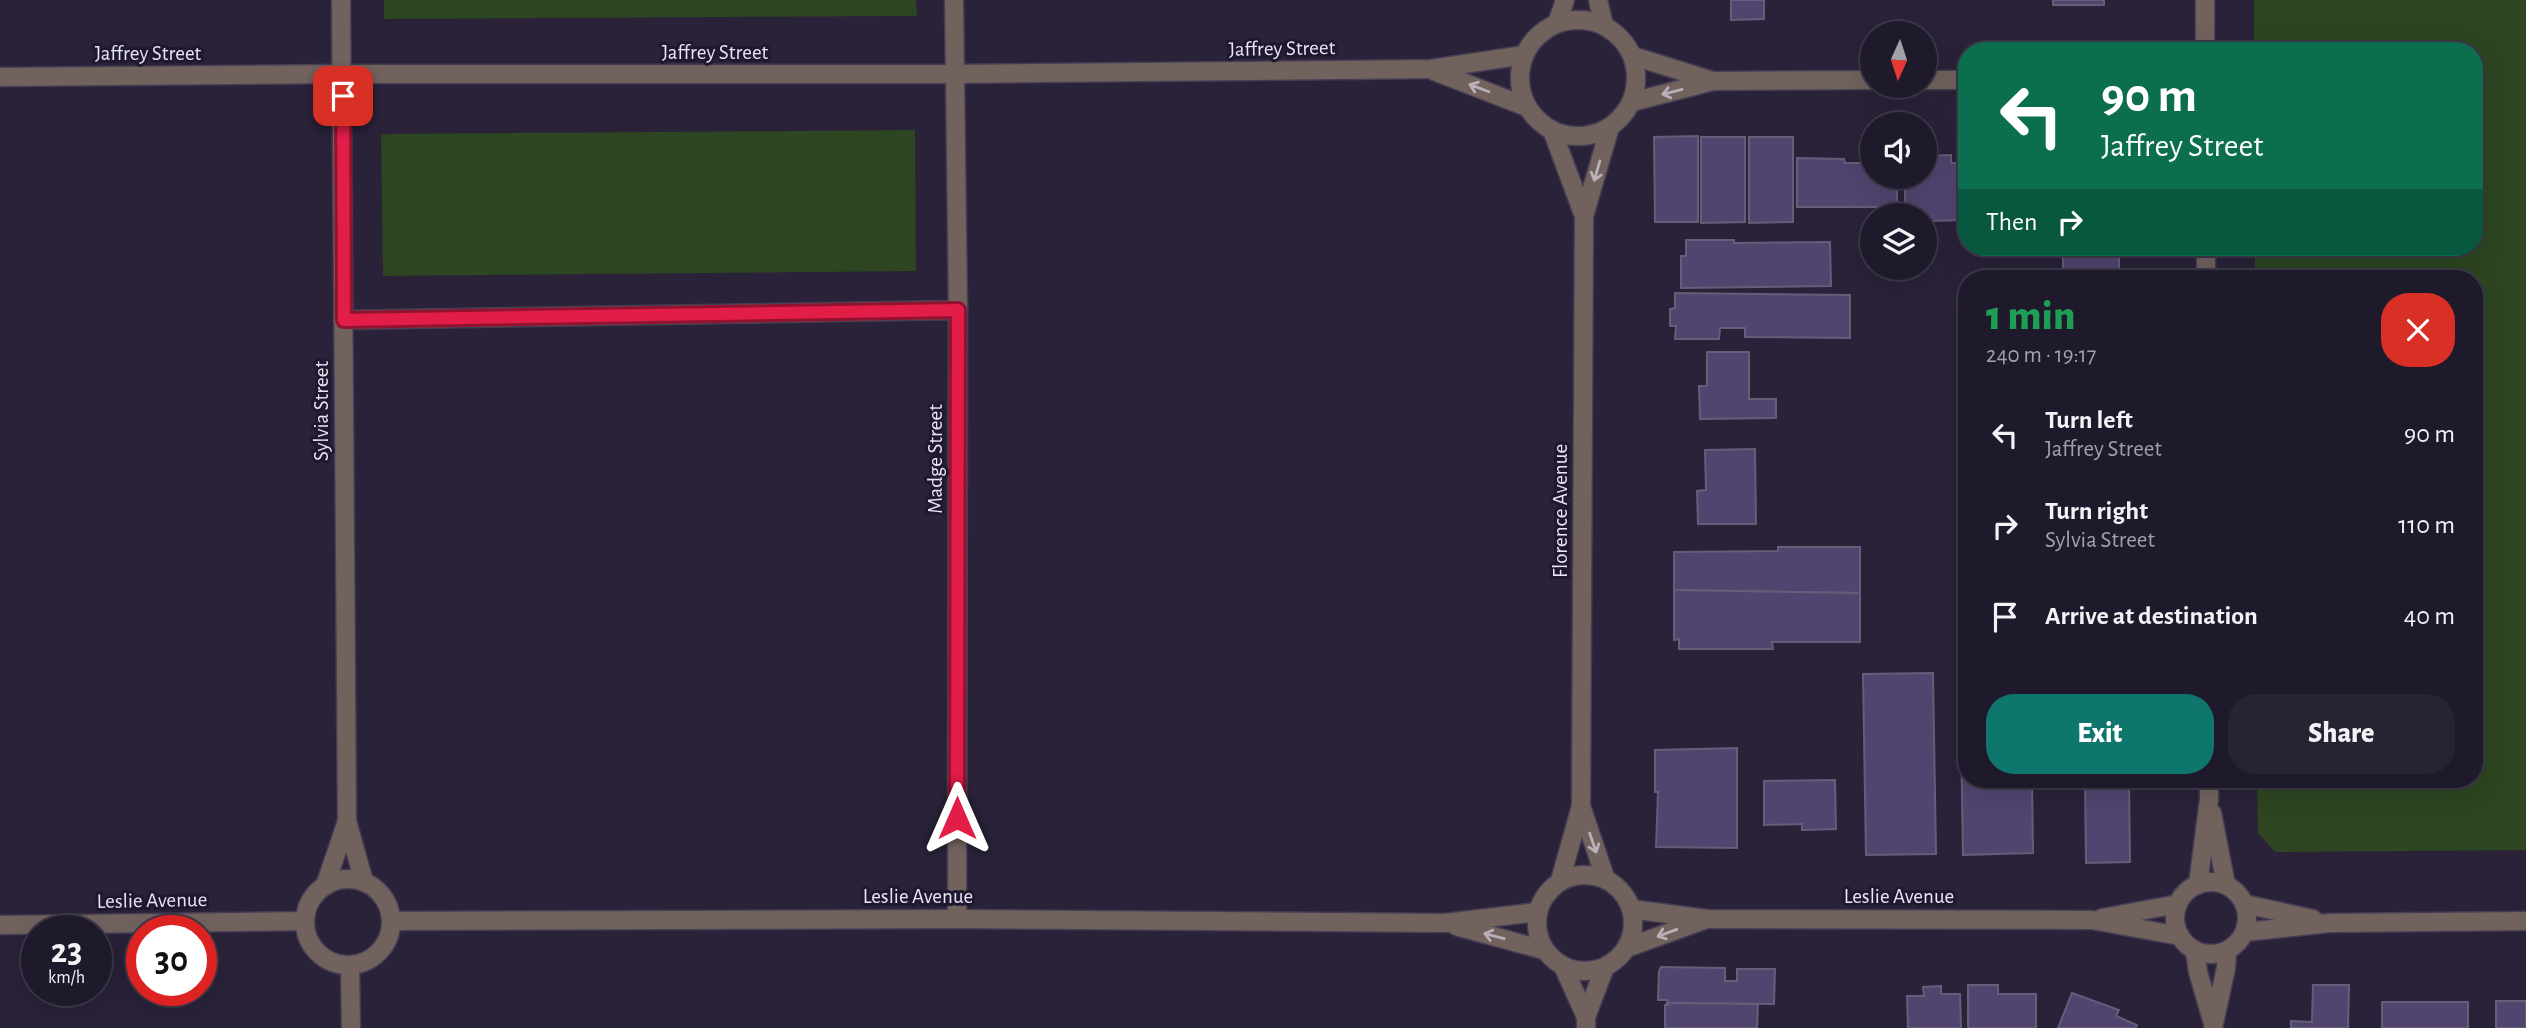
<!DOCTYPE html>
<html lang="en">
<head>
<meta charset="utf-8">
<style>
  :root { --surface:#1f1a2b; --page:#272333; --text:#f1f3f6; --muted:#a1a1a9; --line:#3c3847; --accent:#0f766e }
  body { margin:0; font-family:"Alegreya Sans",sans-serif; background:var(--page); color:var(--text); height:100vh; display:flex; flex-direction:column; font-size:26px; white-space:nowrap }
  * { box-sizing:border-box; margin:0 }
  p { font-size:23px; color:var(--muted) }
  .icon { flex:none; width:38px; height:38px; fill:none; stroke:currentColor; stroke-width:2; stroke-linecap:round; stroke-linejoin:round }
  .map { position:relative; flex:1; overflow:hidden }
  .sheet { position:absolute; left:1958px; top:270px; width:525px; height:518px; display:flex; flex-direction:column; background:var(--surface); border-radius:28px; box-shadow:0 7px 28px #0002,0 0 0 2px var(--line) }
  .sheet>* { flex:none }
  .hud { position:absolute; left:1958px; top:42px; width:525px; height:214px; border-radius:28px; box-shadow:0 7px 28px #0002,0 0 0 2px var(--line); background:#0b6e4f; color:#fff; overflow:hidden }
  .needle { width:46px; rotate:183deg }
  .controls { position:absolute; left:1860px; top:21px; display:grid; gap:14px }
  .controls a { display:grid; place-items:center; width:77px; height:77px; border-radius:50%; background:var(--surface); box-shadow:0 7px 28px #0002,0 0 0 2px var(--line); font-size:35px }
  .speed { position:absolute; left:21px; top:915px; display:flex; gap:14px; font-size:35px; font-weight:700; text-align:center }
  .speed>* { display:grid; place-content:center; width:91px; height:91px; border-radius:50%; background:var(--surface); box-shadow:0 7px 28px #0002,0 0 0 2px var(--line); line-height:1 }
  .speed small { font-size:18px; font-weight:400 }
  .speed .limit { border:10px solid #d22; background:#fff; color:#111 }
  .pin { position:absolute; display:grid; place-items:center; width:60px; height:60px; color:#fff; margin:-30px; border-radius:14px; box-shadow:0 4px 10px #0006 }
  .me { position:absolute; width:77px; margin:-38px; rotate:0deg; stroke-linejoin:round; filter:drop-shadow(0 0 5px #0008) }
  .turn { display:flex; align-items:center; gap:24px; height:147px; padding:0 28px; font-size:32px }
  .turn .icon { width:91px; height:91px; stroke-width:2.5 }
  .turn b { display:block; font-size:49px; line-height:60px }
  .then { display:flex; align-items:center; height:66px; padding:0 28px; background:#0003; gap:14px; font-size:26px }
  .round { display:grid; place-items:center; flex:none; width:74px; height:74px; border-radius:28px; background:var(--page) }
  .summary { display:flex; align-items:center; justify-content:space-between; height:119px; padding:0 28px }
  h1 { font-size:42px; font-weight:800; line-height:52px; color:#1e9e55 }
  .button { display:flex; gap:14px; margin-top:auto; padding:14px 28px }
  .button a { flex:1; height:80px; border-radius:28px; background:var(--accent); color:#fff; font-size:28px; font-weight:800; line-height:80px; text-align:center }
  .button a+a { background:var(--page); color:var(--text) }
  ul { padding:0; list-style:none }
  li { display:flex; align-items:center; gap:21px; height:91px; padding:0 28px }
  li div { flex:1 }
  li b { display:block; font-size:26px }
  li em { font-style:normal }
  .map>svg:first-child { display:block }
</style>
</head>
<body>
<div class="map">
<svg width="2526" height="1028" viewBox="0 0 2526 1028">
  <rect width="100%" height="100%" fill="#292239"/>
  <g fill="#2d4521">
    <path d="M384 0H916L917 16 384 19Z"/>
    <path d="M2254 0H2526V850L2275 852 2258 833 2257 779H2474V278H2255V247H2474V51H2254Z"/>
    <path d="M915 130 916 271 383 276 381 134Z"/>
  </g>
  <g fill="#514570" stroke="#655e79" stroke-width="2">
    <path d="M1731 0H1764V19L1731 20Z"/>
    <rect x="2053" y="0" width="51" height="5"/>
    <path d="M1698 136V222H1655L1654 137Z"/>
    <path d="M1701 137H1745V222L1701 223Z"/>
    <path d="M1749 137H1793V222L1749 223Z"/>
    <path d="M1951 155V163H1967V220L1925 221V215H1905V177H1925V156Z"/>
    <path d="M1797 158 1844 159 1845 163H1872V177H1897V207H1797Z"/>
    <path d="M1686 240H1734V243L1830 242 1831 286 1681 288V256H1686Z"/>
    <rect x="2063" y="250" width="56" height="28"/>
    <path d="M1675 293 1850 295V338L1745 337V328H1720L1719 339H1675L1676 326H1670V309L1675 308Z"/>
    <path d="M1707 352H1749V399H1776V418L1700 419 1699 386H1707Z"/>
    <path d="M1755 449 1756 524H1698L1697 491 1706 490 1705 450Z"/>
    <path d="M1778 547H1860V593L1674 590V552L1778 551Z"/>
    <path d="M1674 590 1860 593V642H1772L1773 649H1679V639L1674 640Z"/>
    <path d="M1933 673 1936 854 1866 855 1863 674Z"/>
    <path d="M1960 674H1967V779H2032L2033 853 1963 855Z"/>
    <path d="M1737 748V848L1656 847 1658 792H1655V750Z"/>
    <path d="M2085 779H2129L2130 862 2086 863Z"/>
    <path d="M1835 780 1836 829 1802 830V824L1764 825V781Z"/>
    <path d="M1661 967 1725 968V981H1737V969H1775L1774 1004 1667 1003 1668 1000H1658L1659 971Z"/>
    <path d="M1968 985H1998V994H2036V1028H1968Z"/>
    <path d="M2313 985H2349L2348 1028H2291V1021L2312 1022Z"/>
    <path d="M1941 986V994H1960L1961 1028H1908L1907 996H1924L1923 987Z"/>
    <path d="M2072 993 2119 1010 2116 1016 2137 1025 2136 1028H2058Z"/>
    <rect x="2496" y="1001" width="30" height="27"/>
    <rect x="2382" y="1002" width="86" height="26"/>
    <path d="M1667 1003 1758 1004 1757 1028H1665V1005H1668Z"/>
  </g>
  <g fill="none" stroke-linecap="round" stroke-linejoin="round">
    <g stroke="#443d53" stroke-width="21">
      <g id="street">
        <path d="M341 0 347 821 364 882"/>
        <path d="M954 0 958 310 957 919"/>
        <path d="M1598 0 1604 25"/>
        <circle cx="1578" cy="78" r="58"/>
        <path d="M1557 23 1565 0"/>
        <path d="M2205 51V0"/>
        <path d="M1633 56 1713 81"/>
        <path d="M1434 71 1527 107"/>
        <path d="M0 77 343 74H953L1431 69 1524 55"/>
        <path d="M1925 80H1967"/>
        <path d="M1632 102 1713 81 1872 80"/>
        <path d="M1552 130 1584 216"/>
        <path d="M2206 247V278"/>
        <path d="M343 320 958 310"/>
        <path d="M1581 806 1606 880"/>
        <path d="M2212 813 2226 885"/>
        <circle cx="1585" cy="923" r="48"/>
        <circle cx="348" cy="922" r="43"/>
        <path d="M1560 881 1581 806 1584 216 1610 127"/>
        <circle cx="2211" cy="918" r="36"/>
        <path d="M2198 885 2209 799V779"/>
        <path d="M325 886 347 821"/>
        <path d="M2244 904 2313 919"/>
        <path d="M1631 909 1707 919 2092 920 2180 936"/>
        <path d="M2102 918 2178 904"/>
        <path d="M392 921 957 919 1445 923 1538 912"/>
        <path d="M0 925 305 921"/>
        <path d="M1456 926 1544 950"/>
        <path d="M2245 932 2329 923 2526 921"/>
        <path d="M1626 948 1704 920"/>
        <path d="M2195 951 2198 972 2212 1020"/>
        <path d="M350 965 351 1028"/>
        <path d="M1563 966 1586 1017"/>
        <path d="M1586 1028V1017L1605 967"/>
        <path d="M2213 1028 2226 968 2227 951"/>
      </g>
    </g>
    <use href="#street" stroke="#71625e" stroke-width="18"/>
  </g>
  <defs><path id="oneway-shaft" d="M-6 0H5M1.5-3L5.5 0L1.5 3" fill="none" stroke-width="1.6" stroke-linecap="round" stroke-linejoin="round" transform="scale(1.75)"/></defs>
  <g stroke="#b8b1b9">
    <use href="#oneway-shaft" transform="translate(1479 88) rotate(-159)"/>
    <use href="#oneway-shaft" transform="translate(1672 92) rotate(166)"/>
    <use href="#oneway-shaft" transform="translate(1597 171) rotate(106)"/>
    <use href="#oneway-shaft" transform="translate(1593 843) rotate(71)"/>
    <use href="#oneway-shaft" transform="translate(1667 933) rotate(160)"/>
    <use href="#oneway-shaft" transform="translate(1494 936) rotate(-165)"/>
  </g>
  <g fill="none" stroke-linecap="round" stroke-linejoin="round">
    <g stroke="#92132f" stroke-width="18">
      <path id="route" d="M343 96 344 320 958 310 957 818"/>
    </g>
    <use href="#route" stroke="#e11d48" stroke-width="12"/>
  </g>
  <g text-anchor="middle" stroke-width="6" stroke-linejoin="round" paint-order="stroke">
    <g font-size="21" fill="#e8e5f5" stroke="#1f182f">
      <text transform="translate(1282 48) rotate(-1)" y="7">Jaffrey Street</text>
      <text x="715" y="59">Jaffrey Street</text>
      <text x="148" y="60">Jaffrey Street</text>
      <text transform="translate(321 411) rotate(-90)" y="7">Sylvia Street</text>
      <text transform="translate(935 459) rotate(-90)" y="7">Madge Street</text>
      <text transform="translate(1560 511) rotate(-90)" y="7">Florence Avenue</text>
      <text x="918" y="903">Leslie Avenue</text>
      <text x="1899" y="903">Leslie Avenue</text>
      <text transform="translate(152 900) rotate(-1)" y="7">Leslie Avenue</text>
    </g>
  </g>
</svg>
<div class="controls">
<a><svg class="needle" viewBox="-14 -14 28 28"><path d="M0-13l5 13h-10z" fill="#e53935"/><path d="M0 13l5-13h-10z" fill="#a1a1a9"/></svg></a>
<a><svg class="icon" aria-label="sound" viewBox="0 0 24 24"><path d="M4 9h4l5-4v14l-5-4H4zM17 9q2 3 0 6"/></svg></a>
<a><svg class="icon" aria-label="layers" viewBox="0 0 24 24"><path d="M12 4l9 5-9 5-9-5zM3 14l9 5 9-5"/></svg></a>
</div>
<div class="speed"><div>23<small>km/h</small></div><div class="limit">30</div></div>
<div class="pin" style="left:343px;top:96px;background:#d93025"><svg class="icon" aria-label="arrive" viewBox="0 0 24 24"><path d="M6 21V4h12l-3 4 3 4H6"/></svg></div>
<svg class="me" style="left:957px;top:818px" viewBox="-20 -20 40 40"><path d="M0-17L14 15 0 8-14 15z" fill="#e11d48" stroke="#fff" stroke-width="4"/></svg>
<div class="hud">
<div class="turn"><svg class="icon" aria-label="left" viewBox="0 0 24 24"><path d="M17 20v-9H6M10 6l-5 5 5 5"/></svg><div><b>90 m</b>Jaffrey Street</div></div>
<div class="then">Then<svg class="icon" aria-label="right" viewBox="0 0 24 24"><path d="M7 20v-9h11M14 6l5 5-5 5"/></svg></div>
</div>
<section class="sheet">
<div class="summary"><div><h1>1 min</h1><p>240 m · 19:17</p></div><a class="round" style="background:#d93025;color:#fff"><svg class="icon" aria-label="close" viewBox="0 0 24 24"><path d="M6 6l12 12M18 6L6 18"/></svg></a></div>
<ul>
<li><svg class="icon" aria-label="left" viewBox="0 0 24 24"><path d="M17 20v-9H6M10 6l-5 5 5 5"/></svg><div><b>Turn left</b><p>Jaffrey Street</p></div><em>90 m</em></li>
<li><svg class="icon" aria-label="right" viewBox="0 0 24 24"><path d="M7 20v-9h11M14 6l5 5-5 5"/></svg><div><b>Turn right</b><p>Sylvia Street</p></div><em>110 m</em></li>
<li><svg class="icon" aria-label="arrive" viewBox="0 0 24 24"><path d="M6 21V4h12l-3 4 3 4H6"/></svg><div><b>Arrive at destination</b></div><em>40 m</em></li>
</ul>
<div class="button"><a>Exit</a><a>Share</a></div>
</section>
</div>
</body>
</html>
